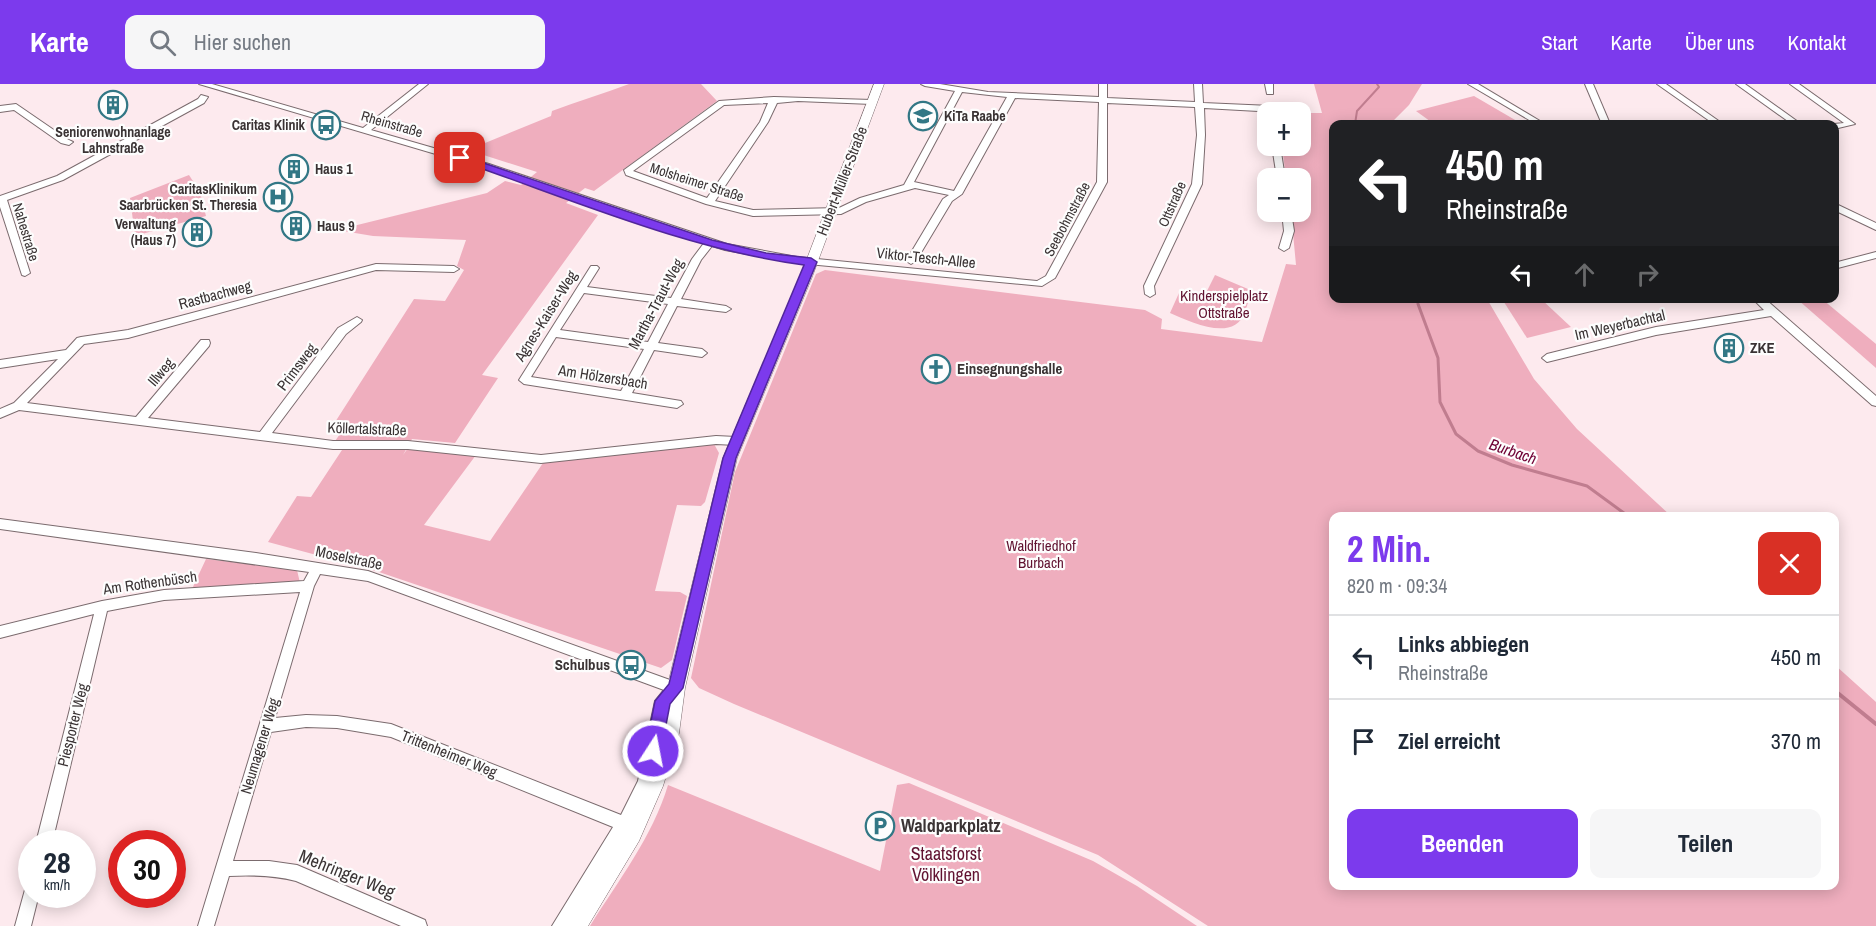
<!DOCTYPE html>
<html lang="de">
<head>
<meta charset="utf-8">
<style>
  :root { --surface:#fff; --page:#f6f6f7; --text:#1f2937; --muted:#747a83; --line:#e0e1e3; --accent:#7c3aed }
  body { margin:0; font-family:"Archivo Narrow",sans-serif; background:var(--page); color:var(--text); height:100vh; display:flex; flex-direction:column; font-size:22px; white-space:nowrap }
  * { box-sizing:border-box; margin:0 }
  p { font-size:20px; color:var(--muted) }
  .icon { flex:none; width:33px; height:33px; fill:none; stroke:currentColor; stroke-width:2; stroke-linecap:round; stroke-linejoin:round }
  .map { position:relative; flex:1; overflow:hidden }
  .side { position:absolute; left:1329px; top:428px; width:510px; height:378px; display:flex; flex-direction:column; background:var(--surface); border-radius:12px; box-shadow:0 3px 15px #0003 }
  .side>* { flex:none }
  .banner { position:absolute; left:1329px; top:36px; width:510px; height:183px; border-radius:12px; box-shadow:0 3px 15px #0003; background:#202124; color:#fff; overflow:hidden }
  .buttons { position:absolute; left:1257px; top:18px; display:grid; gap:12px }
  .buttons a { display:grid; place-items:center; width:54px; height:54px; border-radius:12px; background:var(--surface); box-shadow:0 3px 15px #0003; font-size:30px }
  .speed { position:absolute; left:18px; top:746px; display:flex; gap:12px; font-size:30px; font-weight:700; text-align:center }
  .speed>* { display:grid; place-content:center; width:78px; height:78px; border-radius:50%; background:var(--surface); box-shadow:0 3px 15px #0003; line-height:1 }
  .speed small { font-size:15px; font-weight:400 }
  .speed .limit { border:9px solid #d22; background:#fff; color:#111 }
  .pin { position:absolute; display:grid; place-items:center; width:51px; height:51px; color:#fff; margin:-26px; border-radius:12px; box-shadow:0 3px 9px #0006 }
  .me { position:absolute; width:66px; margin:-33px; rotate:11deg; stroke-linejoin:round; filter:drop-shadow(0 0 4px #0008) }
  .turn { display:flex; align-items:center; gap:21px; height:126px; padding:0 18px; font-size:27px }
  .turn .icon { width:78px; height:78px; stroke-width:2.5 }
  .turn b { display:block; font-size:42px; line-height:51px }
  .lanes { display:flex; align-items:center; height:57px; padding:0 18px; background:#0003; justify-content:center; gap:30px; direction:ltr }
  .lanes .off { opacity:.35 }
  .round { display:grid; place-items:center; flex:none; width:63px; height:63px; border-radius:12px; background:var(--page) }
  .overview { display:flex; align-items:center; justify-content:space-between; height:102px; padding:0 18px }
  h1 { font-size:36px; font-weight:700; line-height:45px; color:var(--accent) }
  .primary-button { display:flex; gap:12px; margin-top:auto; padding:12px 18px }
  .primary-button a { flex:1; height:69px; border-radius:12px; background:var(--accent); color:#fff; font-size:24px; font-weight:700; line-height:69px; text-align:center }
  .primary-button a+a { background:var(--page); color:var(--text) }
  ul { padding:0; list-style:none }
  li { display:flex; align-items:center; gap:18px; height:84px; padding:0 18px; border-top:2px solid var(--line) }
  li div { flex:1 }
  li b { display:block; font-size:22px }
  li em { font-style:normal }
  header { display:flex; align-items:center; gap:36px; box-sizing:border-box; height:84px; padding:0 30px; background:var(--accent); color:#fff }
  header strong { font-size:28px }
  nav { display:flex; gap:33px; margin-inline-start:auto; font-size:21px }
  .search { width:420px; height:54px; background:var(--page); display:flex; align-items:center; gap:15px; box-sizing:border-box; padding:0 21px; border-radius:12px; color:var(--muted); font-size:22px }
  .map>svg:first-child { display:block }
</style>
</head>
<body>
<header>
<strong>Karte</strong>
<div class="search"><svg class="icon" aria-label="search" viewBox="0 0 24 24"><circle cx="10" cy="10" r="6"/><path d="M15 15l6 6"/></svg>Hier suchen</div>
<nav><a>Start</a><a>Karte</a><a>Über uns</a><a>Kontakt</a></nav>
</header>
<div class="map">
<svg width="1876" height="842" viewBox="0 0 1876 842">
  <rect width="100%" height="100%" fill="#fdeaee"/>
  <g fill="#efaebe">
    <path d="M629 0H701L717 17 594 107 585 104 566 119 598 131 482 291 498 294 455 359 412 355 403 371 408 364 476 371 424 441 490 457 543 379 714 360 719 369 705 418 701 422 677 421 655 507 680 508 687 512 672 576 661 584 376 487 268 458 297 412 311 413 342 366H349L331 363 342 347 330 346 414 215 445 217 464 186 457 182 466 156 373 152 337 146 487 109 505 97 521 101 537 88 468 66 551 32 552 27C578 17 603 10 629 0Z"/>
    <path d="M1314 0H1422L1409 21 1394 36 1393 40H1334V214L1487 215 1534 295 1577 345 1671 432H1334V801H1834L1835 581 1876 618V842H1208L1098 771 734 620 699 604 691 594 735 388 816 190 825 186 1145 226 1162 235 1161 245 1262 258 1286 180 1296 181 1291 128H1300V94H1286L1282 62H1300L1301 29H1322Z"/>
    <path d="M1474 12 1522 40H1434L1416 27Z"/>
    <path d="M189 91 200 108 206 132 135 152 130 114Z"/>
    <path d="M1215 191 1248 205C1250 214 1248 219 1245 228 1234 259 1191 238 1170 229L1179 209 1203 215Z"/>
    <path d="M1502 215H1541L1571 243 1527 254Z"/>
    <path d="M1797 215H1822L1876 260V284Z"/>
    <path d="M206 475 297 486 300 499 192 505Z"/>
    <path d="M909 699 1093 777 1137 802 1197 842H590C618 797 653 752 668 701L880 787 897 701Z"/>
  </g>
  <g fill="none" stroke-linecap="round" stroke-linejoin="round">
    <g stroke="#c07d8f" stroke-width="2">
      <path d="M1355 40 1357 27 1379 3 1377 0"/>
      <path d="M1416 214 1419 222"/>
    </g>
    <path stroke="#c07d8f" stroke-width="3" d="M1418 220 1438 274 1440 318 1456 350 1478 367 1512 381 1587 402 1628 432"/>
    <path stroke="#c07d8f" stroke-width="4" d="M1834 606 1876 640"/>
    <g stroke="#7b6b6e" stroke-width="2">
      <g id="minor">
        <path d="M199 0H212L363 44 419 0H428L371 46 489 80 727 160 797 173 1037 197 1046 192 1097 98 1099 18 1015 14 962 110 952 117 916 177 911 180 906 177 943 115 949 111 915 104 866 118 841 130 753 132 706 120 626 91 624 86 719 17 774 13 872 16 876 18 872 20 798 17 777 19 768 38 715 117 753 126 839 124 860 114 904 101 955 7 925 2 921 0H940L988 8 1099 13V0H1107V14L1195 18 1194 0H1202L1203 19 1271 22 1274 23 1275 28 1204 24 1205 51 1202 100 1154 202 1155 210 1150 213 1145 210 1144 202 1192 100 1197 51 1195 23 1107 19V98L1055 194 1042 202 797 179 725 166 712 162 701 176 681 215 726 222 731 225 726 228 677 222 658 259 702 265 707 269 702 273 654 266 632 309 681 317 683 320 677 324 524 300 519 296 591 182H597L599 184 587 203 671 214 692 175 704 159 483 84ZM962 8 1007 13 954 107 914 98ZM768 19 760 38 707 114 633 87 724 21ZM584 209 668 220 648 258 560 246ZM556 253 644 265 621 307 531 293Z"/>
        <path d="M1265 0H1273V10H1267Z"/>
        <path d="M1468 0H1478L1545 40H1536Z"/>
        <path d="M1585 0H1593L1610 40H1602Z"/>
        <path d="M1657 0H1666L1723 40H1714Z"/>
        <path d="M1736 0H1745L1801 40H1792Z"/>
        <path d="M1790 0H1799L1855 40 1834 45V40L1844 39Z"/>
        <path d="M201 11 208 13 204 19 63 96 7 116 30 189 25 192 22 191 0 123V112L57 92 198 15Z"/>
        <path d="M16 20 67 55 73 58 69 61 61 59 14 26 0 28V22Z"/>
        <path d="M1272 62H1280L1285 94H1277Z"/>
        <path d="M1834 119 1876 139V146L1834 126Z"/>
        <path d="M1282 128H1291L1294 147 1289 164 1284 167 1279 164 1284 147Z"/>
        <path d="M1876 168V174L1834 185V179Z"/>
        <path d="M376 180 454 182 459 185 454 188 376 186 128 254 84 260 27 319 136 333 201 256H209L210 259 209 262 148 334 260 348 338 244 357 233 362 236 361 238 346 250 272 349 333 357H408L541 371 716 352 736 353 742 357 736 361 716 360 541 379 408 365H333L19 326 0 334V325L14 319 58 275 0 284V276L66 266 77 254 81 253 128 246Z"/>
        <path d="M1752 214H1764L1876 312V322L1872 321 1771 232 1656 251 1547 278 1542 274 1547 270 1656 243 1764 226Z"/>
        <path d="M0 435 256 469 368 487 681 600 683 604 668 620 652 697 638 730 569 842H552L613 743 391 653 337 644 306 643 271 648 233 777H269L297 781 425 836 427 842H401L296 797C274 791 252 791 229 792L214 842H198L300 508 164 516 107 527 52 759H36L94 530 0 554V542L102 517 164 506 304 497 309 488 0 445ZM320 490 368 497 664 606 655 617 638 697 621 731 391 640 337 632 306 631 275 634 314 502Z"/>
        <path d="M32 800V810H39L31 842H15L26 802Z"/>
      </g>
    </g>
    <g stroke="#7b6b6e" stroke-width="1">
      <path id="major" d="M874 0H884L812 193 737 374 685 604 679 649 663 702 639 757 588 842H567L626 743 645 702 661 649 667 604 723 374 800 193Z"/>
    </g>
    <use href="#minor" fill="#fff" fill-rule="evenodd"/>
    <use href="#major" fill="#fff" fill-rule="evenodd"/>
  </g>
  <path fill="#7c3aed" stroke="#51269a" stroke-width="1.5" d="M460 71 712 156 766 169 811 174 817 178 736 374 683 604 670 620 661 667 658 672 653 674 647 672 645 667 655 617 669 600 723 374 804 181C685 165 571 115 457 76L455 74Z"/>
  <defs>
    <g id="building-ring" transform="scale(1.5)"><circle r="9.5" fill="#fdfdfd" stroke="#327785" stroke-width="1.5"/><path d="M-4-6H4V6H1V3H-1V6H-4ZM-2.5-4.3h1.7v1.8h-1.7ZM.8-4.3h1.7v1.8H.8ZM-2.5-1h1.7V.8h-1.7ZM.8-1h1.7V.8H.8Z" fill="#327785"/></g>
    <g id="school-ring" transform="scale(1.5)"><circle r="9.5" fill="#fdfdfd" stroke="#327785" stroke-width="1.5"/><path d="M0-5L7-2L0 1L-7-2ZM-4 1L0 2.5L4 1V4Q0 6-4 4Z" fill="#327785"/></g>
    <g id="bus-ring" transform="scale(1.5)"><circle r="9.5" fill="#fdfdfd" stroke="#327785" stroke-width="1.5"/><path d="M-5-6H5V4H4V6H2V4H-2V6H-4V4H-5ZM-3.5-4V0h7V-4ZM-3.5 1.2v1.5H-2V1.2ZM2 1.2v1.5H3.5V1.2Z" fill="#327785"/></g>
    <g id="hospital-ring" transform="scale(1.5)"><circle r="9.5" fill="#fdfdfd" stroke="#327785" stroke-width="1.5"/><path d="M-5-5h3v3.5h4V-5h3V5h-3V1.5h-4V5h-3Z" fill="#327785"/></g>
    <g id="church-ring" transform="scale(1.5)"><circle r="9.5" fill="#fdfdfd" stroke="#327785" stroke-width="1.5"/><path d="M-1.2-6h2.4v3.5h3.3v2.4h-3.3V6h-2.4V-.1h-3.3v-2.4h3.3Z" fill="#327785"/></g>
    <g id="parking-ring" transform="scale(1.5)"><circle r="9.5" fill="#fdfdfd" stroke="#327785" stroke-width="1.5"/><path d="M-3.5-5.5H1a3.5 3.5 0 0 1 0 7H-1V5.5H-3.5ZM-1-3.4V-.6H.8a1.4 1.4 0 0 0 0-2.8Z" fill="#327785"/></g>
  </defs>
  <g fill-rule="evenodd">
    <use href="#building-ring" x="113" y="21"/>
    <use href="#school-ring" x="923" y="32"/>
    <use href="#bus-ring" x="326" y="41"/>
    <use href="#building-ring" x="294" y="85"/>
    <use href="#hospital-ring" x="278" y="113"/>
    <use href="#building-ring" x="296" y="142"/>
    <use href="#building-ring" x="197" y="148"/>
    <use href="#building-ring" x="1729" y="264"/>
    <use href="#church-ring" x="936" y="285"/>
    <use href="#bus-ring" x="631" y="581"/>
    <use href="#parking-ring" x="880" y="742"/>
  </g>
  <g text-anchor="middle" stroke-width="4.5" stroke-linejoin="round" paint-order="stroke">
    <g font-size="14" font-weight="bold" fill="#3a3334" stroke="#fdfdfd" text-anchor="start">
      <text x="944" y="37">KiTa Raabe</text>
      <text x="305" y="46" text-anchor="end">Caritas Klinik</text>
      <text x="113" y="53" text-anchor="middle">Seniorenwohnanlage<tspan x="113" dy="16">Lahnstraße</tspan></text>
      <text x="315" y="90">Haus 1</text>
      <text x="257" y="110" text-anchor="end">CaritasKlinikum<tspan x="257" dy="16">Saarbrücken St. Theresia</tspan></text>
      <text x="176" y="145" text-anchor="end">Verwaltung<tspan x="176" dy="16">(Haus 7)</tspan></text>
      <text x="317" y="147">Haus 9</text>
    </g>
    <g font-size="14" fill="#3a3334" stroke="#fdfdfd">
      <text transform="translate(392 40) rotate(16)" y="5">Rheinstraße</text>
      <text transform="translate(697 98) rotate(18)" y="5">Molsheimer Straße</text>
      <text transform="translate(1172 120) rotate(-66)" y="5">Ottstraße</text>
      <text transform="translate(1067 135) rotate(-62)" y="5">Seebohmstraße</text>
      <text transform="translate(26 148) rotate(73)" y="5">Nahestraße</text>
    </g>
    <g font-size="15" fill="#3a3334" stroke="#fdfdfd">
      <text transform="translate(842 97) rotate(-69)" y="5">Hubert-Müller-Straße</text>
      <text transform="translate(926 174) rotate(6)" y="5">Viktor-Tesch-Allee</text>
      <text transform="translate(215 211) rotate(-15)" y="5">Rastbachweg</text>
      <text transform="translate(656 220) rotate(-62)" y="5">Martha-Traut-Weg</text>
      <text transform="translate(546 232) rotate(-58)" y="5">Agnes-Kaiser-Weg</text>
      <text transform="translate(1620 241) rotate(-13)" y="5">Im Weyerbachtal</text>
      <text transform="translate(297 283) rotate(-53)" y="5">Primsweg</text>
      <text transform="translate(161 288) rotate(-50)" y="5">Illweg</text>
      <text transform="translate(603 293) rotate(9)" y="5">Am Hölzersbach</text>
      <text transform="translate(367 345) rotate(2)" y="5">Köllertalstraße</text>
      <text transform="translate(349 474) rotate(12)" y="5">Moselstraße</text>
      <text transform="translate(150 499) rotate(-8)" y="5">Am Rothenbüsch</text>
      <text transform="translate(73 641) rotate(-76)" y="5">Piesporter Weg</text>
      <text transform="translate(260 662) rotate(-73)" y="5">Neumagener Weg</text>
      <text transform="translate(449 670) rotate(22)" y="5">Trittenheimer Weg</text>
    </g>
    <g font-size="15" fill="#611230" stroke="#fdfdfd">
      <text x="1224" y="217">Kinderspielplatz<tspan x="1224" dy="17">Ottstraße</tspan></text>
      <text x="1041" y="467">Waldfriedhof<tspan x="1041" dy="17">Burbach</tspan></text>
    </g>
    <g font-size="15" font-weight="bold" fill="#3a3334" stroke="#fdfdfd" text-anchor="start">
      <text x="1750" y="269">ZKE</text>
      <text x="957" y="290">Einsegnungshalle</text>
      <text x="610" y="586" text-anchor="end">Schulbus</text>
    </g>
    <g font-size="16" font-style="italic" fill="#6f0034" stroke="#fdfdfd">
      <text transform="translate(1513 367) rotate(19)" y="6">Burbach</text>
    </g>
    <g font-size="18" font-weight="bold" fill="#3a3334" stroke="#fdfdfd" text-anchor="start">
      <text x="901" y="748">Waldparkplatz</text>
    </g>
    <g font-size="18" fill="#611230" stroke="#fdfdfd">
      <text x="946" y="776">Staatsforst<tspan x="946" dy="21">Völklingen</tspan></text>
    </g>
    <g font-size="18" fill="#3a3334" stroke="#fdfdfd">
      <text transform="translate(347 790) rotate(22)" y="6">Mehringer Weg</text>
    </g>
  </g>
</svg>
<div class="buttons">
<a>+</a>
<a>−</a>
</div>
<div class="speed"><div>28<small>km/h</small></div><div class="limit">30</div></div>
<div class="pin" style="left:460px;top:74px;background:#d93025"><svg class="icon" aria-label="arrive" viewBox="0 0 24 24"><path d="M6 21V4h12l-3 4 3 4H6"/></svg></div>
<svg class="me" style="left:653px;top:667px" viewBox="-20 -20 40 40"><circle r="17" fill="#7c3aed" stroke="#fff" stroke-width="3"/><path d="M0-11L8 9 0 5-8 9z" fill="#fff"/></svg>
<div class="banner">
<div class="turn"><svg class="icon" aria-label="left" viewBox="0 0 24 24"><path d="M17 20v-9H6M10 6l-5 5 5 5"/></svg><div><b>450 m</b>Rheinstraße</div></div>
<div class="lanes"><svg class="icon" aria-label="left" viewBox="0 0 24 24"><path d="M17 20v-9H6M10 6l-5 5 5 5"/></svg><svg class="icon off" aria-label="ahead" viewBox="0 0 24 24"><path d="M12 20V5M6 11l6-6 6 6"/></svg><svg class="icon off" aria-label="right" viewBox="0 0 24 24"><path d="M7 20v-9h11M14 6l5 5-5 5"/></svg></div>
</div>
<section class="side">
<div class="overview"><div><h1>2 Min.</h1><p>820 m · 09:34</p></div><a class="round" style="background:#d93025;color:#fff"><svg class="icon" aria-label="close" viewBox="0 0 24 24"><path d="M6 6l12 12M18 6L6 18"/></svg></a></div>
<ul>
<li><svg class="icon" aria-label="left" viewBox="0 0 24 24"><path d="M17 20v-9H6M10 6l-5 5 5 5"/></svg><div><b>Links abbiegen</b><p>Rheinstraße</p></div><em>450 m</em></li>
<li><svg class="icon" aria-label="arrive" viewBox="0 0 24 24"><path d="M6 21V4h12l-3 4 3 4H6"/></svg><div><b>Ziel erreicht</b></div><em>370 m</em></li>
</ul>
<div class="primary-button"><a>Beenden</a><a>Teilen</a></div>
</section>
</div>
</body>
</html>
